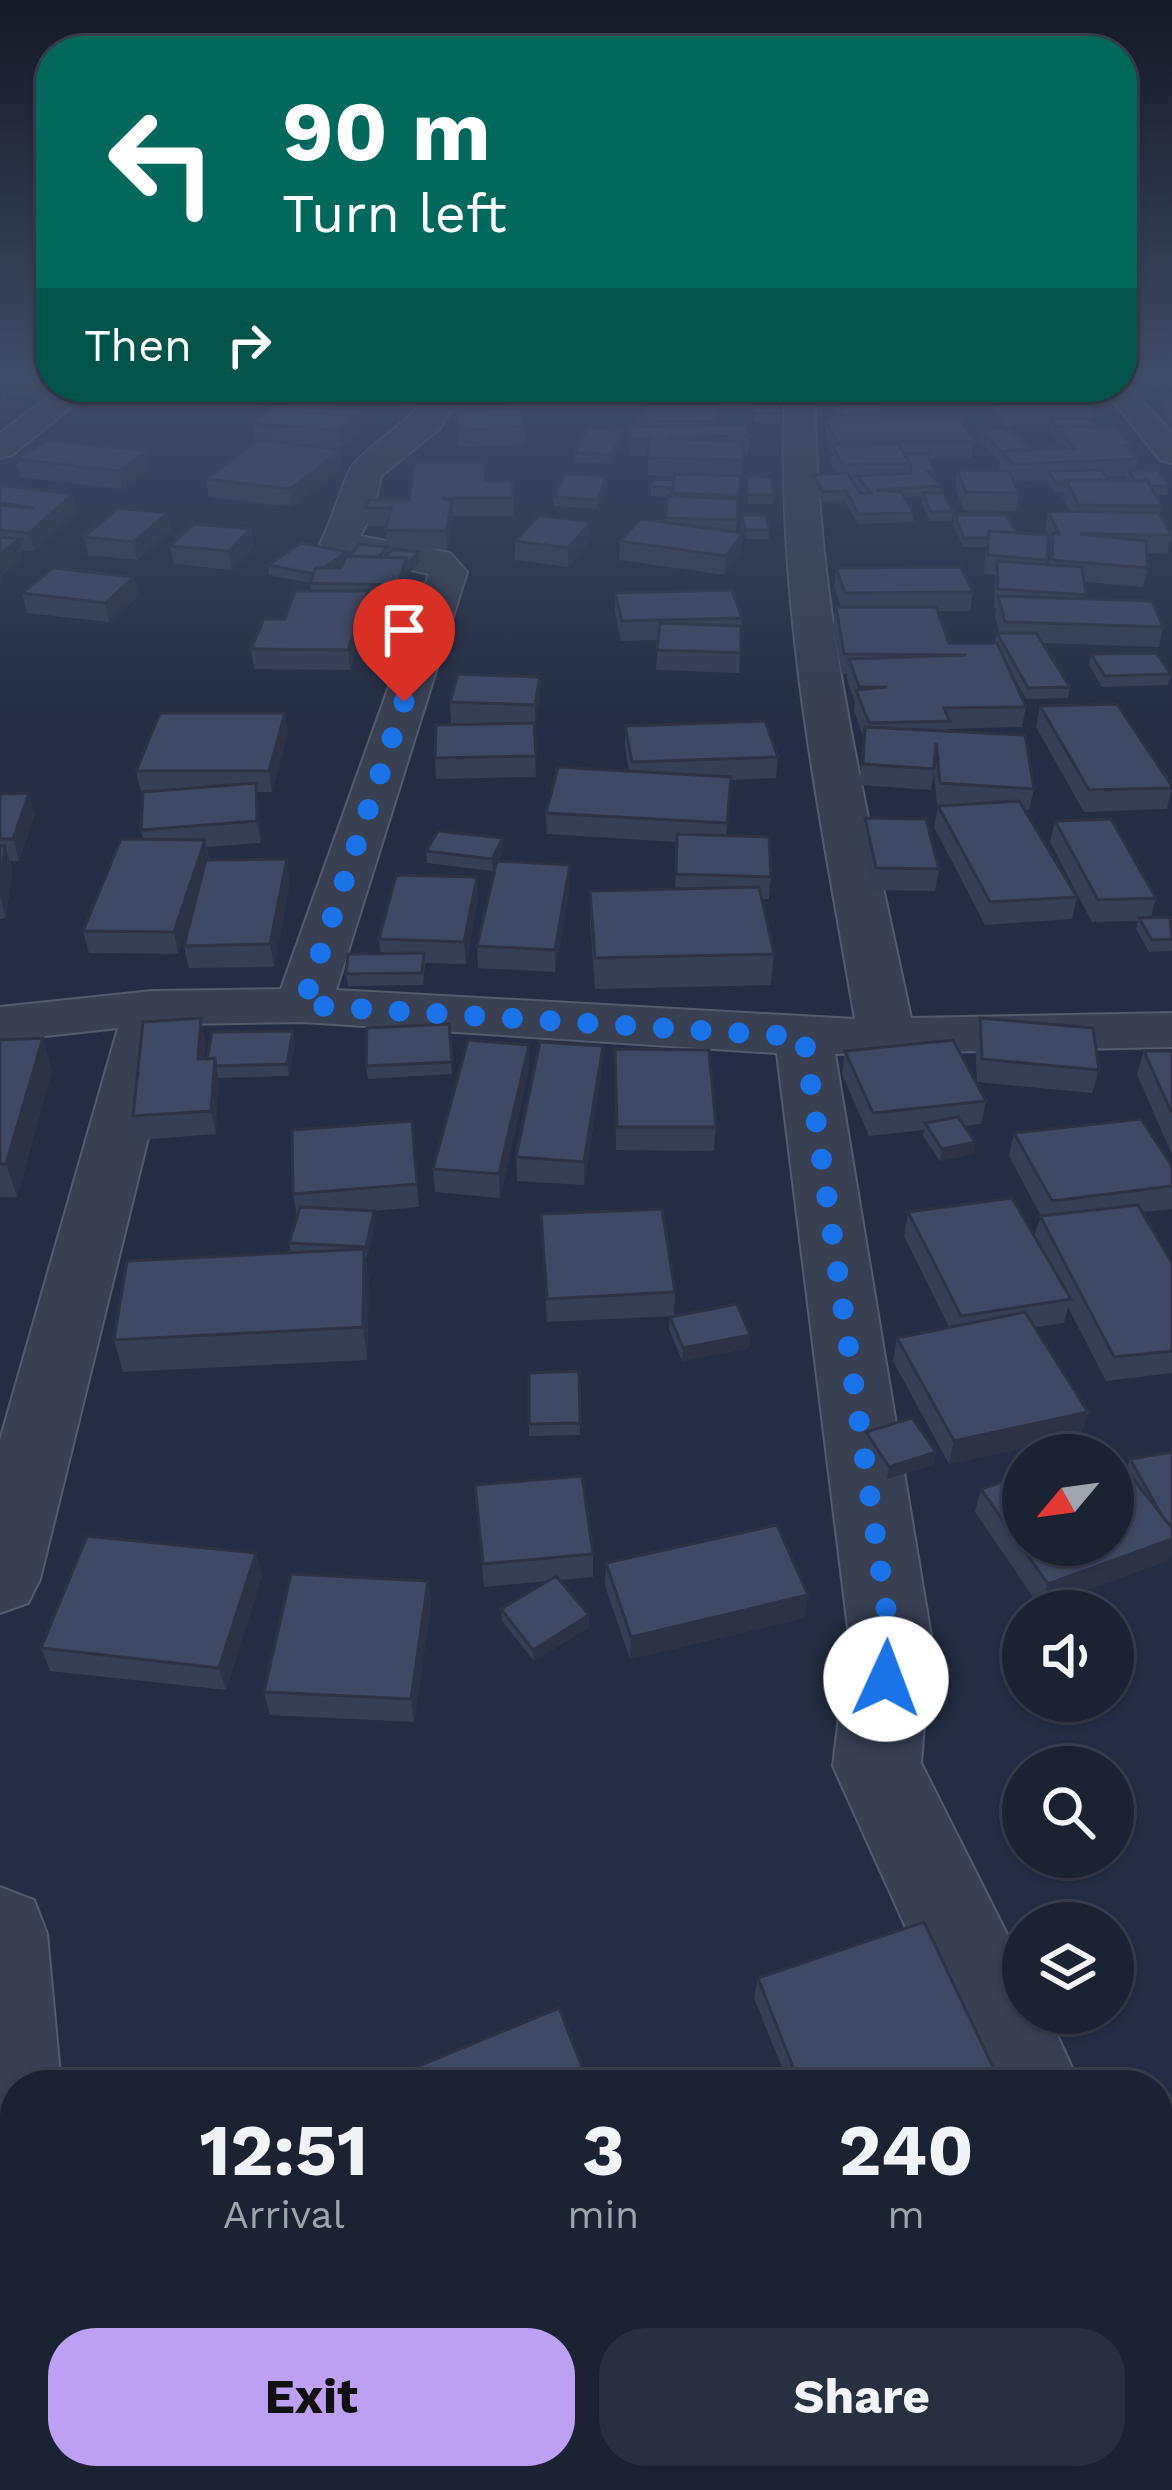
<!DOCTYPE html>
<html lang="en">
<head>
<meta charset="utf-8">
<style>
  :root { --surface:#1b2232; --page:#282f3e; --text:#f1f3f6; --muted:#a0a4ac; --line:#393f4d; --accent:#bca0f2 }
  body { margin:0; font-family:"Work Sans",sans-serif; background:var(--page); color:var(--text); height:100vh; display:flex; flex-direction:column; font-size:45px; white-space:nowrap }
  * { box-sizing:border-box; margin:0 }
  p { font-size:39px; color:var(--muted) }
  .icon { flex:none; width:66px; height:66px; fill:none; stroke:currentColor; stroke-width:2; stroke-linecap:round; stroke-linejoin:round }
  .map { position:relative; flex:1; overflow:hidden }
  .sheet { position:absolute; left:0px; top:2070px; width:1173px; height:420px; display:flex; flex-direction:column; background:var(--surface); border-radius:48px 48px 0 0; box-shadow:0 3px 9px #0004,0 0 0 3px var(--line) }
  .sheet>* { flex:none }
  .guide { position:absolute; left:36px; top:36px; width:1101px; height:366px; border-radius:48px; box-shadow:0 3px 9px #0004,0 0 0 3px var(--line); background:#00695c; color:#fff; overflow:hidden }
  .needle { width:78px; rotate:241deg }
  .fabs { position:absolute; left:1002px; top:1434px; display:grid; gap:24px }
  .fabs a { display:grid; place-items:center; width:132px; height:132px; border-radius:50%; background:var(--surface); box-shadow:0 3px 9px #0004,0 0 0 3px var(--line); font-size:60px }
  .pin { position:absolute; display:grid; place-items:center; width:102px; height:102px; color:#fff; margin:-123px -51px; border-radius:50% 50% 50% 0; rotate:-45deg; box-shadow:0 0 12px #0007 }
  .pin .icon { rotate:45deg }
  .me { position:absolute; width:132px; margin:-66px; rotate:2deg; stroke-linejoin:round; filter:drop-shadow(0 0 9px #0008) }
  .turn { display:flex; align-items:center; gap:42px; height:252px; padding:0 48px; font-size:54px }
  .turn .icon { width:156px; height:156px; stroke-width:2.5 }
  .turn b { display:block; font-size:84px; line-height:102px }
  .then { display:flex; align-items:center; height:114px; padding:0 48px; background:#0003; gap:24px; font-size:45px }
  .eta { display:flex; justify-content:space-evenly; align-items:center; height:204px; text-align:center }
  .eta b { font-size:72px; font-weight:700; line-height:84px }
  .cta { display:flex; gap:24px; margin-top:auto; padding:24px 48px }
  .cta a { flex:1; height:138px; border-radius:48px; background:var(--accent); color:#111; font-size:48px; font-weight:700; line-height:138px; text-align:center }
  .cta a+a { background:var(--page); color:var(--text) }
  .map>svg:first-child { display:block }
</style>
</head>
<body>
<div class="map">
<svg width="1172" height="2490" viewBox="0 0 1172 2490">
  <rect width="100%" height="100%" fill="#242d43"/>
  <g fill="none" stroke-linecap="round" stroke-linejoin="round">
    <g stroke="#545b6c" stroke-width="4">
      <g id="minor">
        <path d="M1122 379 1172 433V463L1160 460 1102 387H1122Z"/>
        <path d="M62 387H96L12 455 0 458V433Z"/>
        <path d="M434 387H464L440 428 381 476 373 513 360 536 450 553 467 572 336 990 855 1019C819 808 775 602 785 387H815C814 603 867 808 911 1018L1172 1013V1047L835 1054 931 1636 921 1763 1023 1966V2013H1047L1080 2085H977L833 1766 849 1636 777 1053 303 1022 176 1024 40 1579 28 1603 0 1613V1440L118 1028 0 1041V1007L152 991 281 989 429 574 325 551 320 543C331 525 345 474 353 465 380 435 412 422 434 387Z"/>
        <path d="M0 1887 34 1900 47 1934 61 2085H15V2206L0 2200Z"/>
        <path d="M1158 2237 1172 2243V2370L1158 2365Z"/>
        <path d="M15 2425V2475H96L97 2490H0V2432Z"/>
      </g>
    </g>
    <use href="#minor" fill="#394052" fill-rule="evenodd"/>
  </g>
  <g fill="#373f55" fill-rule="evenodd">
    <path d="M0 371H45L32 394H18L21 406 0 426Z"/>
    <path d="M1133 371H1172V386L1155 388Z"/>
    <path d="M105 387H274V390L261 406 204 403V399L197 406 108 401Z"/>
    <path d="M341 387H378L374 390Z"/>
    <path d="M674 387H753V391L714 393 719 425 749 436 748 453 743 454 737 520 736 532 742 551 725 575 619 560 620 541 665 522 668 497 651 496V486L674 480 675 476 648 475V456H631L628 444 629 427H637L646 420 645 389H675Z"/>
    <path d="M828 387H894L893 405H877L884 415V419L974 441 971 458H929L934 472 933 477 942 486 941 493 953 511 951 521H930L921 503 922 497 905 498 914 513 913 522 858 524 845 501 822 502 812 484 813 475 836 474 831 463 832 453 825 437 826 420H839L833 410 834 404Z"/>
    <path d="M970 387H1064L1063 392 1094 410 1092 422 1095 428 1131 446 1130 451 1138 459 1136 470 1169 486 1167 495H1155L1162 506 1160 515 1172 535 1167 554 1147 553 1148 568 1143 587 1084 582 1085 599 1163 627 1159 647 1042 643 1070 687 1068 698 1026 699 1009 669 1026 707 1022 727 948 729V731L1034 789 1029 810H1024L1077 897 1072 919 985 925 934 827 938 806 945 805H937L934 773 931 790 860 785 863 736 854 711 855 702 847 679V674H842L833 626 836 607H841L834 587 836 568 973 592 970 611H938L949 643H995L997 633H999L995 616 996 608H994L995 575 984 574 986 547H963L953 525 955 515 1016 533 1048 535 1045 529 1048 511H1069L1063 498 1064 492H1054L1046 480 1014 481 1019 493 1016 511 964 510 955 488 957 470 1001 471 999 468 1000 462 979 438 981 429 1030 449 1056 447V436H1054L1047 426H1004L994 409 996 398 975 396ZM1127 476V481L1109 480 1107 477ZM1048 535 1051 544 1049 565H1046Z"/>
    <path d="M1167 394H1172V424L1163 410Z"/>
    <path d="M753 397 781 414V422H754Z"/>
    <path d="M510 410 525 427V444L459 447 453 414Z"/>
    <path d="M253 424 360 428 341 447 279 442 342 467 292 507 209 497 206 479 258 441H256Z"/>
    <path d="M623 430V439L611 464 575 462V453Z"/>
    <path d="M16 459 150 469 122 489 20 477Z"/>
    <path d="M607 476V486L597 509 554 506V497Z"/>
    <path d="M746 476 774 495 773 504H748Z"/>
    <path d="M486 481H513L514 516H453L447 549H394L420 562 408 574 399 604 369 603 370 610 350 670 254 669 251 649 285 619 311 591 310 583 269 575 268 565 347 552V557L386 547V526H368L366 508 409 500Z"/>
    <path d="M0 485 77 512 34 551 22 550 24 557 1 576 2 581 0 584Z"/>
    <path d="M167 513 170 531 137 560 88 555 84 537Z"/>
    <path d="M742 515 769 530V539H745L741 525Z"/>
    <path d="M591 522V540L568 567 515 560V541Z"/>
    <path d="M251 529 254 548 232 570 174 564 170 546Z"/>
    <path d="M134 577 138 596 109 622 27 613 22 593Z"/>
    <path d="M615 593 742 618 739 673 656 670 658 640 621 641 615 612Z"/>
    <path d="M1091 654 1171 674 1168 685 1102 687 1089 665Z"/>
    <path d="M540 697 534 726 536 777 436 779 435 758 489 724 451 723 450 702Z"/>
    <path d="M1040 706 1172 786 1167 809 1084 812 1036 727Z"/>
    <path d="M625 726 778 757 776 778 731 780 726 836 771 877 769 899H762L774 954 771 985 595 989 590 922V891L675 889 677 842 547 834 546 813 629 771 625 747Z"/>
    <path d="M288 733 272 792H257L261 843 207 847 209 860 290 881 274 967 189 968 184 946 193 909 178 954 89 953 83 931 143 839 141 830 143 792H141L136 771Z"/>
    <path d="M0 794 35 814 19 861H10L12 868 6 918 0 919Z"/>
    <path d="M865 818 939 869 935 891 872 890 862 840Z"/>
    <path d="M1055 821 1156 898 1151 917 1172 919V951L1149 952 1136 929 1138 921 1092 922 1050 842Z"/>
    <path d="M504 850 498 861 570 887 555 972 478 968 477 946 497 862 493 871 427 863 426 851Z"/>
    <path d="M477 877 478 899 466 964 425 963 423 985 348 986 346 974 380 953 379 939Z"/>
    <path d="M201 1018 205 1041 204 1059 293 1031 295 1043 289 1076 218 1078 216 1134 139 1140 133 1116Z"/>
    <path d="M980 1018 1099 1070 1092 1093 977 1082 975 1041Z"/>
    <path d="M449 1024 452 1074 368 1079 366 1066Z"/>
    <path d="M0 1040 52 1070 17 1197H0Z"/>
    <path d="M529 1045V1068L500 1198 435 1192 433 1169Z"/>
    <path d="M615 1049 716 1127 714 1151 616 1150Z"/>
    <path d="M845 1051 986 1101 981 1124 964 1126 975 1142 973 1154 940 1161 923 1136 924 1130 869 1136 842 1074Z"/>
    <path d="M1144 1051H1172V1155L1137 1074Z"/>
    <path d="M602 1069 584 1185 517 1181 516 1157Z"/>
    <path d="M412 1121 419 1207 373 1211 376 1224 366 1259 369 1282 367 1360 123 1372 114 1340 291 1252 289 1243 297 1217 293 1194Z"/>
    <path d="M1014 1133 1172 1166V1209L1142 1212 1172 1263V1373L1106 1381 1068 1307 1064 1323 1035 1327 1088 1412 1080 1436 949 1464 893 1361 897 1338 949 1327 904 1236 908 1212 1034 1236 1041 1216 1009 1156Z"/>
    <path d="M541 1214 675 1292 674 1316 547 1322Z"/>
    <path d="M670 1317 750 1335 749 1348 682 1361 669 1329Z"/>
    <path d="M579 1371 580 1435 529 1436V1373Z"/>
    <path d="M866 1432 936 1452 933 1465 887 1479 864 1444Z"/>
    <path d="M1172 1452V1554L1169 1560 1040 1607 975 1512 981 1489 1126 1470 1130 1459Z"/>
    <path d="M475 1485 593 1554V1577L560 1580 589 1627 534 1661 502 1621 501 1609 548 1581 484 1587Z"/>
    <path d="M256 1553 262 1576 226 1690 50 1671 41 1648Z"/>
    <path d="M606 1563 804 1618 630 1659 605 1586Z"/>
    <path d="M428 1581 431 1604 414 1722 270 1715 264 1692Z"/>
    <path d="M758 1978 987 2085H789L754 1998Z"/>
  </g>
  <g fill="#2d3345">
    <path d="M33 371H45L32 394 29 378Z"/>
    <path d="M1159 371H1172V386L1155 388Z"/>
    <path d="M197 387H214H202L204 399 197 406 194 389Z"/>
    <path d="M261 387H274V390L261 406 258 390Z"/>
    <path d="M17 390 21 406 0 426V406Z"/>
    <path d="M358 411 360 428 341 447 339 430Z"/>
    <path d="M623 430V439L611 464V455Z"/>
    <path d="M341 450 342 467 292 507 290 489Z"/>
    <path d="M147 451 150 469 122 489 119 471Z"/>
    <path d="M607 476V486L597 509V500Z"/>
    <path d="M73 494 77 512 34 551 29 533Z"/>
    <path d="M452 501 453 519 447 549 446 531Z"/>
    <path d="M167 513 170 531 137 560 134 542Z"/>
    <path d="M591 522V540L568 567V548Z"/>
    <path d="M251 529 254 548 232 570 229 551Z"/>
    <path d="M743 533 742 551 725 575 726 556Z"/>
    <path d="M20 539 24 557 1 576 2 581 0 584V554Z"/>
    <path d="M347 552 348 562 316 584 315 574Z"/>
    <path d="M419 552 420 562 408 574 399 604 398 585 406 558Z"/>
    <path d="M134 577 138 596 109 622 105 603Z"/>
    <path d="M368 591 370 610 350 670 348 650Z"/>
    <path d="M540 677V697L535 726V705Z"/>
    <path d="M285 713 288 733 272 792 269 771Z"/>
    <path d="M256 783 259 804 261 843 257 821Z"/>
    <path d="M29 793 35 814 19 861 13 839Z"/>
    <path d="M503 838 504 850 493 871 492 859Z"/>
    <path d="M205 840 209 862 178 954 174 932Z"/>
    <path d="M5 846 12 868 6 918 0 896Z"/>
    <path d="M287 859 290 881 274 967 270 944Z"/>
    <path d="M570 865V887L555 972V950Z"/>
    <path d="M477 877 478 899 466 964 464 942Z"/>
    <path d="M201 1018 205 1041 203 1082 198 1059Z"/>
    <path d="M293 1031 295 1043 289 1076 287 1064Z"/>
    <path d="M43 1038 52 1070 17 1197 6 1164Z"/>
    <path d="M529 1045V1068L500 1198 499 1174Z"/>
    <path d="M603 1046 602 1069 584 1185V1162Z"/>
    <path d="M215 1058 219 1082 216 1134 211 1111Z"/>
    <path d="M975 1142 973 1154 940 1161 942 1149Z"/>
    <path d="M374 1211 376 1224 367 1259 366 1247Z"/>
    <path d="M364 1249 369 1282 367 1360 363 1327Z"/>
    <path d="M750 1335 749 1348 682 1361 683 1348Z"/>
    <path d="M1088 1412 1080 1436 949 1464 954 1441Z"/>
    <path d="M936 1452 933 1465 887 1479 889 1467Z"/>
    <path d="M1172 1539V1552L1169 1560 1040 1607 1048 1584Z"/>
    <path d="M256 1553 262 1576 226 1690 219 1668Z"/>
    <path d="M428 1581 431 1604 414 1722 411 1699Z"/>
    <path d="M808 1595 804 1618 630 1659 631 1637Z"/>
    <path d="M589 1615V1627L534 1661 533 1650Z"/>
    <path d="M994 2069 987 2085H950Z"/>
  </g>
  <g fill="#404963" stroke="#2d3345" stroke-width="3">
    <path d="M0 371H33L29 378H0Z"/>
    <path d="M151 387H197L194 389Z"/>
    <path d="M202 387H261L258 390Z"/>
    <path d="M835 387H894L895 388 836 389Z"/>
    <path d="M0 389 17 390 0 406Z"/>
    <path d="M645 389H714L718 410H647Z"/>
    <path d="M997 392H1082L1094 410H1007Z"/>
    <path d="M509 397 510 410 455 411 456 414H453V398Z"/>
    <path d="M753 397 779 398 781 414 755 413Z"/>
    <path d="M874 401 884 415 844 416 834 402Z"/>
    <path d="M275 405 358 411 339 430 253 424Z"/>
    <path d="M520 409 525 427 458 430 455 411Z"/>
    <path d="M960 418 974 441 836 442 826 420Z"/>
    <path d="M1088 418 1096 426 1056 427 1049 419Z"/>
    <path d="M637 420 719 422V425L637 427Z"/>
    <path d="M744 425 749 436 668 438 743 442 744 460 648 458 650 438 632 439 629 427Z"/>
    <path d="M1115 427 1131 446H1125L1138 459 1013 464 1002 451 1074 448 1058 428Z"/>
    <path d="M588 428 623 430 611 455 575 453Z"/>
    <path d="M1011 428 1030 449 1002 451V453L981 429Z"/>
    <path d="M47 440 147 451 119 471 16 459Z"/>
    <path d="M259 440 341 450 290 489 206 479Z"/>
    <path d="M898 444 910 463 843 465 832 445Z"/>
    <path d="M1061 446 1063 448H1033Z"/>
    <path d="M905 454H928L934 472H928L942 486 876 490 901 492 914 513 859 514 846 491 823 492 813 475 847 473 860 493H871L857 476 911 473 910 463Z"/>
    <path d="M414 463H485V481H513V498H442L452 501 446 531 385 530 391 508H366L369 500H409Z"/>
    <path d="M957 470 1009 471 1019 493 966 492Z"/>
    <path d="M1102 470 1109 480H1066L1065 483H1056L1048 471Z"/>
    <path d="M1129 470H1158L1169 486H1149L1147 481H1135Z"/>
    <path d="M565 474 607 476 597 500 554 497Z"/>
    <path d="M675 474 741 476 739 496 672 493Z"/>
    <path d="M746 476 772 477 774 495H748Z"/>
    <path d="M654 479 674 480 673 488 651 486Z"/>
    <path d="M1066 480 1147 481 1162 506 1079 505Z"/>
    <path d="M0 485 73 494 29 533 0 530V505L33 508 0 503Z"/>
    <path d="M923 493H944L953 511 931 512Z"/>
    <path d="M668 496 738 499 737 520 666 518Z"/>
    <path d="M118 508 167 513 134 542 84 537Z"/>
    <path d="M1048 511 1159 513 1172 535 1080 534 1146 541 1148 568 1052 560 1053 533 1059 534Z"/>
    <path d="M539 515 591 522 568 548 515 541Z"/>
    <path d="M742 515H766L769 530H745Z"/>
    <path d="M955 515H1007L1016 533 989 531 988 538H964Z"/>
    <path d="M640 519 743 533 726 556 620 541Z"/>
    <path d="M194 524 251 529 229 551 170 546Z"/>
    <path d="M989 531 1048 535 1047 560 987 555Z"/>
    <path d="M0 537 20 539 0 554Z"/>
    <path d="M301 543 347 552 324 568H316L314 574 268 565Z"/>
    <path d="M359 544 387 547 379 557H349Z"/>
    <path d="M393 549 419 552 407 564 406 558 384 557Z"/>
    <path d="M346 556 406 558 398 585 310 583 316 568H341Z"/>
    <path d="M997 561 1082 567 1086 595 998 589Z"/>
    <path d="M961 567 973 592 845 593 836 568Z"/>
    <path d="M53 568 134 577 105 603 22 593Z"/>
    <path d="M732 590 742 618 622 621 615 593Z"/>
    <path d="M295 591H368L348 650 251 649 264 619H285Z"/>
    <path d="M998 596 1152 601 1163 627 1005 622Z"/>
    <path d="M836 607H936L949 643H997L1026 707 944 708 950 721 869 723 856 690 887 687H859L849 659 966 655 844 654Z"/>
    <path d="M660 623 741 626V653L657 650Z"/>
    <path d="M997 633H1036L1070 687 1028 688Z"/>
    <path d="M1156 653 1171 674 1105 676 1091 654Z"/>
    <path d="M458 674 540 677 535 705 450 702Z"/>
    <path d="M1117 704 1172 786V788L1089 790 1040 706Z"/>
    <path d="M160 713H285L269 771H136Z"/>
    <path d="M765 721 778 757 632 762 625 726Z"/>
    <path d="M534 723 536 756 435 758 436 725Z"/>
    <path d="M865 727 1025 735 1034 789 940 783 936 743 934 769 863 764Z"/>
    <path d="M558 767 731 777 727 823 546 813Z"/>
    <path d="M256 783 257 821 141 830 143 792Z"/>
    <path d="M29 793 13 839H0V794Z"/>
    <path d="M1019 801 1077 897 990 902 938 806Z"/>
    <path d="M865 818 926 819 939 869 876 868Z"/>
    <path d="M1111 819 1156 898 1098 900 1055 821Z"/>
    <path d="M438 831 503 838 492 859 426 851Z"/>
    <path d="M677 834 769 837 771 877 676 874Z"/>
    <path d="M121 839 205 840 174 932 83 931Z"/>
    <path d="M0 846H5L0 896Z"/>
    <path d="M287 859 270 944 184 946 206 860Z"/>
    <path d="M497 861 570 865 555 950 477 946Z"/>
    <path d="M396 875 477 877 464 942 379 939Z"/>
    <path d="M759 887 774 954 595 958 590 891Z"/>
    <path d="M1170 917 1172 939 1152 940 1139 918Z"/>
    <path d="M424 953 422 973 346 974 348 954Z"/>
    <path d="M201 1018 198 1059 215 1058 211 1111 133 1116 143 1022Z"/>
    <path d="M980 1018 1093 1028 1099 1070 982 1059Z"/>
    <path d="M449 1024 452 1062 366 1066 367 1028Z"/>
    <path d="M293 1031 287 1064 216 1066 215 1058 207 1059 212 1032Z"/>
    <path d="M43 1038 6 1164H0V1040Z"/>
    <path d="M468 1040 529 1045 499 1174 433 1169Z"/>
    <path d="M953 1040 986 1101 873 1113 845 1051Z"/>
    <path d="M540 1042 603 1046 584 1162 516 1157Z"/>
    <path d="M615 1049 709 1050 716 1127H617Z"/>
    <path d="M1144 1051H1172V1114Z"/>
    <path d="M958 1117 975 1142 942 1149 925 1123Z"/>
    <path d="M1141 1119 1172 1166V1186L1052 1201 1014 1133Z"/>
    <path d="M412 1121 417 1184 293 1194 292 1130Z"/>
    <path d="M1012 1198 1071 1299 961 1316 908 1212Z"/>
    <path d="M1138 1205 1172 1263V1351L1114 1357 1040 1216Z"/>
    <path d="M300 1207 374 1211 366 1247 289 1243Z"/>
    <path d="M662 1209 675 1292 547 1299 541 1214Z"/>
    <path d="M364 1249 363 1327 114 1340 127 1261Z"/>
    <path d="M737 1304 750 1335 683 1348 670 1317Z"/>
    <path d="M1025 1312 1088 1412 954 1441 897 1338Z"/>
    <path d="M579 1371 580 1423 529 1424V1373Z"/>
    <path d="M912 1418 936 1452 889 1467 866 1432Z"/>
    <path d="M1107 1446 1172 1528V1539L1048 1584 981 1489 1023 1475V1545H1113V1455H1081Z"/>
    <path d="M1172 1452V1528L1162 1516 1130 1459Z"/>
    <path d="M582 1476 593 1554 483 1564 475 1485Z"/>
    <path d="M777 1525 808 1595 631 1637 606 1563Z"/>
    <path d="M87 1536 256 1553 219 1668 41 1648Z"/>
    <path d="M291 1574 428 1581 411 1699 264 1692Z"/>
    <path d="M556 1576 589 1615 533 1650 501 1609Z"/>
    <path d="M924 1922 994 2069 950 2085H800L758 1978Z"/>
    <path d="M559 2008 589 2085H414L409 2070Z"/>
  </g>
  <linearGradient id="sky" x2="0" y2="1"><stop stop-color="#141925"/><stop offset="0.52" stop-color="#3f4c66"/><stop offset="1" stop-color="#3f4c66" stop-opacity="0"/></linearGradient>
  <rect width="1172" height="720" fill="url(#sky)"/>
  <g fill="none" stroke-linecap="round" stroke-linejoin="round">
    <path stroke="#1a73e8" stroke-width="21" stroke-dasharray="0 37.8" d="M404 702 303 1005 804 1037 890 1636 886 1679"/>
  </g>
</svg>
<div class="fabs">
<a><svg class="needle" viewBox="-14 -14 28 28"><path d="M0-13l5 13h-10z" fill="#e53935"/><path d="M0 13l5-13h-10z" fill="#a0a4ac"/></svg></a>
<a><svg class="icon" aria-label="sound" viewBox="0 0 24 24"><path d="M4 9h4l5-4v14l-5-4H4zM17 9q2 3 0 6"/></svg></a>
<a><svg class="icon" aria-label="search" viewBox="0 0 24 24"><circle cx="10" cy="10" r="6"/><path d="M15 15l6 6"/></svg></a>
<a><svg class="icon" aria-label="layers" viewBox="0 0 24 24"><path d="M12 4l9 5-9 5-9-5zM3 14l9 5 9-5"/></svg></a>
</div>
<div class="pin" style="left:404px;top:702px;background:#d93025"><svg class="icon" aria-label="arrive" viewBox="0 0 24 24"><path d="M6 21V4h12l-3 4 3 4H6"/></svg></div>
<svg class="me" style="left:886px;top:1679px" viewBox="-20 -20 40 40"><circle r="19" fill="#fff"/><path d="M0-13L10 11 0 6-10 11z" fill="#1a73e8"/></svg>
<div class="guide">
<div class="turn"><svg class="icon" aria-label="left" viewBox="0 0 24 24"><path d="M17 20v-9H6M10 6l-5 5 5 5"/></svg><div><b>90 m</b>Turn left</div></div>
<div class="then">Then<svg class="icon" aria-label="right" viewBox="0 0 24 24"><path d="M7 20v-9h11M14 6l5 5-5 5"/></svg></div>
</div>
<section class="sheet">
<div class="eta">
<div><b>12:51</b><p>Arrival</p></div>
<div><b>3</b><p>min</p></div>
<div><b>240</b><p>m</p></div>
</div>
<div class="cta"><a>Exit</a><a>Share</a></div>
</section>
</div>
</body>
</html>
